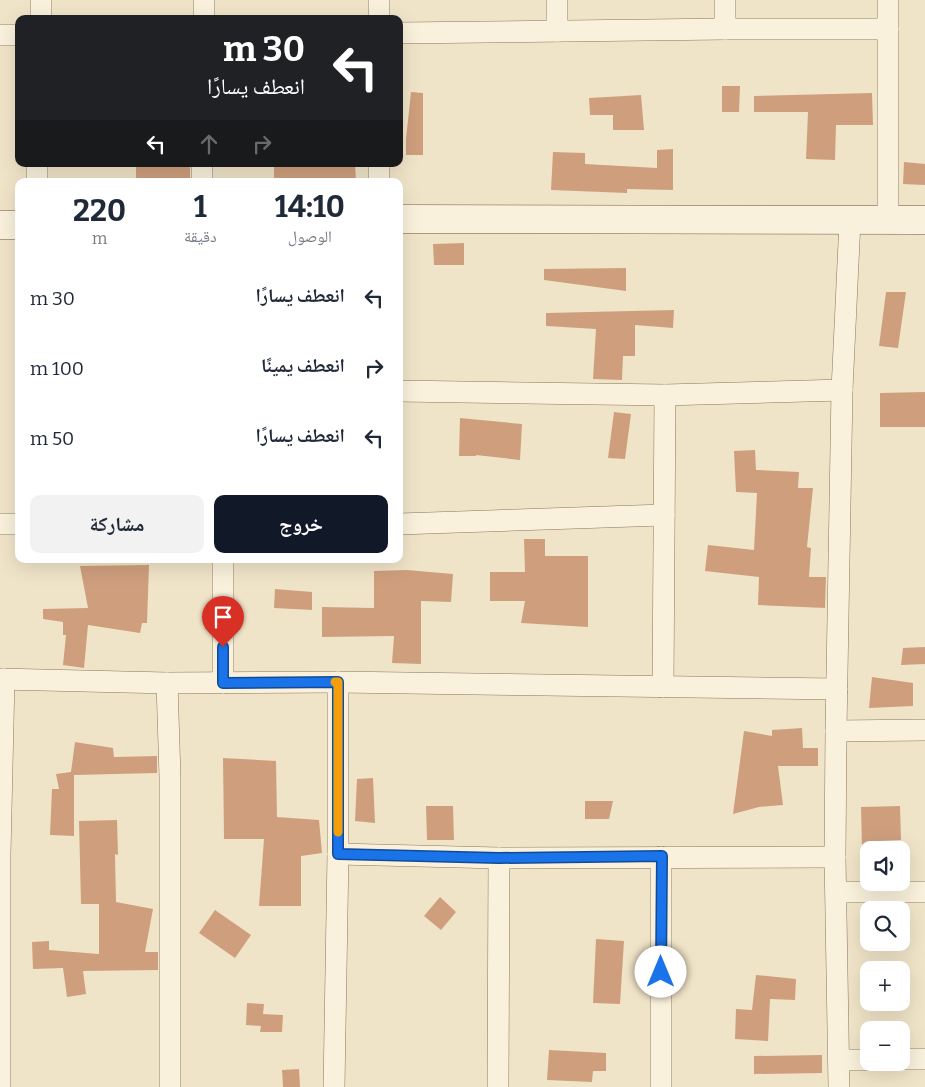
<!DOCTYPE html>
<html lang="ar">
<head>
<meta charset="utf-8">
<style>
  :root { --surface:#fff; --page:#f2f2f3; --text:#1f2937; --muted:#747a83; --accent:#111827 }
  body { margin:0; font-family:Bitter,"Noto Naskh Arabic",serif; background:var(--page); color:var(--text); direction:rtl; height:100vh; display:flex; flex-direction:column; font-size:19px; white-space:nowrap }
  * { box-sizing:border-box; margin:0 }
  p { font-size:16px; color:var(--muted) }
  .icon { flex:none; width:28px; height:28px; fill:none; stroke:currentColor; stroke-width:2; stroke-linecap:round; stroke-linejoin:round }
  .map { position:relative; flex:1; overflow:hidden; direction:ltr }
  .drawer { position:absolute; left:15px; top:178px; width:388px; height:385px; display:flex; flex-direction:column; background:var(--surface); border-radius:10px; box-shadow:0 5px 20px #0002; direction:rtl }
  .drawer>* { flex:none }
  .banner { position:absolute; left:15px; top:15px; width:388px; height:152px; border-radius:10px; box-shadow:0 5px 20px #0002; direction:rtl; background:#202124; color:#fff; overflow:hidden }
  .buttons { position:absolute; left:860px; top:841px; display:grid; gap:10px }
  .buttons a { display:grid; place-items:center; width:50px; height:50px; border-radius:10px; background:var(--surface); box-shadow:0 5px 20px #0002; font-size:25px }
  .pin { position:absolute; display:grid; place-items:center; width:42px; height:42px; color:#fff; margin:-51px -21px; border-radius:50% 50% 50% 0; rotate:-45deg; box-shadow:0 0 5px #0007 }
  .pin .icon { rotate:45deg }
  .me { position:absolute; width:55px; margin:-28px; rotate:0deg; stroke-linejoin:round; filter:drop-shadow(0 0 4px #0008) }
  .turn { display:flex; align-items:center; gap:18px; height:105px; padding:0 15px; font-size:22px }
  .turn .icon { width:65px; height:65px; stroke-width:2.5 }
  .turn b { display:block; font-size:35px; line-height:42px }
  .lanes { display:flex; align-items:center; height:48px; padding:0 15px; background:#0003; justify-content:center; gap:25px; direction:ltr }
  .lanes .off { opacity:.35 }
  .eta { display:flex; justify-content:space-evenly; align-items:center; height:85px; text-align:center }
  .eta b { font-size:30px; font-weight:700; line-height:35px }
  .button { display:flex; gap:10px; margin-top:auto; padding:10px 15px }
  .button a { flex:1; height:58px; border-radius:10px; background:var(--accent); color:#fff; font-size:20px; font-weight:700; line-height:58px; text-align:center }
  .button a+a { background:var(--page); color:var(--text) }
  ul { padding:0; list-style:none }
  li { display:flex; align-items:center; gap:15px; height:70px; padding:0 15px }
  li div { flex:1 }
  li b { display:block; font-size:19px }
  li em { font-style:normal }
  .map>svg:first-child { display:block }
</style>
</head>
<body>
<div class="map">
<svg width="925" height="1087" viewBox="0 0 925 1087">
  <rect width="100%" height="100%" fill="#f0e4c8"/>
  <g fill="#cf9f7d">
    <path d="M722 86H740L739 112H722Z"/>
    <path d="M411 92 423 93V155H406V139Z"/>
    <path d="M872 93 873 125H836L835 160 806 159 808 112H754V96Z"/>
    <path d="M641 95 644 130H613V115H590L589 98Z"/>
    <path d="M673 149V190L627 189V193L551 190 553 152 585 153V164L657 168V150Z"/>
    <path d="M904 162 925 164V185L903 184Z"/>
    <rect x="136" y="164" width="54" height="17"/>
    <path d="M292 164H355L356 181H274V166L292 165Z"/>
    <path d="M464 243V265H434L433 244Z"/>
    <path d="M626 268V291L544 280V269Z"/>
    <path d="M886 292H906L898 348 879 346Z"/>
    <path d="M674 310 673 328 635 325V356H623L622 380 593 379 596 329 546 326V313Z"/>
    <path d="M925 392V427H880V393Z"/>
    <path d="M614 412 631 414 625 459 608 458Z"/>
    <path d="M460 418 522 424 520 460 476 455V456H459Z"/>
    <path d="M755 450 756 470 799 472 798 488H813L807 547 811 548 809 577H826L825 608 758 605 759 577 705 571 708 545 754 550 757 493 736 492 734 451Z"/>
    <path d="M524 539H545V556H588V627L521 623 525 601H490V572H525Z"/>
    <path d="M149 565 147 623H142L140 633 88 625 84 668 63 665 66 635H63V622L43 619V609L88 608 80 566Z"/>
    <path d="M407 570 453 574 451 602 421 601V664L392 663 394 636 322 637V607L374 608V571Z"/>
    <path d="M275 589 312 592V610L274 608Z"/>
    <path d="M925 647V664L901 665 903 648Z"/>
    <path d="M872 677 913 683V706L869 708Z"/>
    <path d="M802 728 803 748H818V766H778L783 805 759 807 733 814 744 731 772 736V730Z"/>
    <path d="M75 742 113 748 114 757 157 756V773L74 775V836L50 835 52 789H59L56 774 71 772Z"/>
    <path d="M223 758 276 761 277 817 319 820 322 853 301 856V906H259L264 839H224Z"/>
    <path d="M373 778 375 823 355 821 357 779Z"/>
    <path d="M585 801H613L609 819H585Z"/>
    <path d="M426 806H453L454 840H427Z"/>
    <path d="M900 806 901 840 879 841V850H862L861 807Z"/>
    <path d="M117 820 118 855 115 854 116 902 153 909 145 952H158V970L83 971 86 994 67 997 63 968 33 969 32 942 49 941V950L99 954V904H81L79 821Z"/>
    <path d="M440 897 456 912 441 930 424 916Z"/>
    <path d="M215 910 251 935 235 958 199 933Z"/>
    <path d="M596 939 624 941 620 1004 593 1003Z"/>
    <path d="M756 975 796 979 795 1000 770 999 768 1041 735 1039 736 1009 752 1010Z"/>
    <path d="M247 1003 264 1004 263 1014 283 1015 282 1032H260L261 1026 246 1025Z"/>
    <path d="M549 1050 606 1053V1071H593L592 1082 547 1080Z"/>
    <path d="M822 1055V1073L754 1074V1056Z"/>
    <path d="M299 1069 300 1087H283L282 1070Z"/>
  </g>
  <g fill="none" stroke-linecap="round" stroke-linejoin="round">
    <g stroke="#8d765c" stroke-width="22">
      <g id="street">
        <path d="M557 0V31"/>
        <path d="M725 0V29"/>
        <path d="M41 19V0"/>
        <path d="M204 19V0"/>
        <path d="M379 19V0"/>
        <path d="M399 33 725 29H888"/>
        <path d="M0 35H19"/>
        <path d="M37 181V164"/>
        <path d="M202 181V164"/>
        <path d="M379 181V164"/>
        <path d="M888 220V0"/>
        <path d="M399 391 665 395 842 390"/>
        <path d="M0 524H19"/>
        <path d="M399 524 664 515"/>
        <path d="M0 679 167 683 338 682 837 689"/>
        <path d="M167 683 170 777V1087"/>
        <path d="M223 683V559"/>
        <path d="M663 687 665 395"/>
        <path d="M836 731 925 730"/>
        <path d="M338 854 499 858 835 857"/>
        <path d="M836 892H925"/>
        <path d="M901 1059H925"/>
        <path d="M839 1060H869"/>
        <path d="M0 1087V854L4 679"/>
        <path d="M334 1087 338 854V682"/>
        <path d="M498 1087 499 858"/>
        <path d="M661 1087V857"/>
        <path d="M839 1087 835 857 836 731 842 390 850 221"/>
      </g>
    </g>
    <g stroke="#6f573f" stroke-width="29">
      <g id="secondary">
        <path d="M399 219 925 220"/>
        <path d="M0 225H19"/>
      </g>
    </g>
    <use href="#street" stroke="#faf1dc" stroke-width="21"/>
    <use href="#secondary" stroke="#faf1dc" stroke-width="28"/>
  </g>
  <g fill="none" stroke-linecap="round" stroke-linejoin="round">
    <g stroke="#114b97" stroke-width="12">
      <path id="route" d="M223 647V683L338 682V854L499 858 662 856 661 972"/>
    </g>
    <use href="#route" stroke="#1a73e8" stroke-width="9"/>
    <path stroke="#f59e0b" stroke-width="9" d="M335 682H338V832"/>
  </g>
</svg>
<div class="buttons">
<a><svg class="icon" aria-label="sound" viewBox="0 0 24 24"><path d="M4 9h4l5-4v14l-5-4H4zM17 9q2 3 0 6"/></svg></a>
<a><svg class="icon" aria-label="search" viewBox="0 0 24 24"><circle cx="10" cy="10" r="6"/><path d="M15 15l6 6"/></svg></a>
<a>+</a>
<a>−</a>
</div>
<div class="pin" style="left:223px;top:647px;background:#d93025"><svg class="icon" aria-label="arrive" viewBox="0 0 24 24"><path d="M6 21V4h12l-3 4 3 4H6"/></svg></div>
<svg class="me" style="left:661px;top:972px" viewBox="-20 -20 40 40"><circle r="19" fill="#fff"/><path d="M0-13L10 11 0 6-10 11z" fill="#1a73e8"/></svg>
<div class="banner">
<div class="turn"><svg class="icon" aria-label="left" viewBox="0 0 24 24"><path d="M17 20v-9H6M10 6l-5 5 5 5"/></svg><div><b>30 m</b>انعطف يسارًا</div></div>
<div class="lanes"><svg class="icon" aria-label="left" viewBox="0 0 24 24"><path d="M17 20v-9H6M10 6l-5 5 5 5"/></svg><svg class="icon off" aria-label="ahead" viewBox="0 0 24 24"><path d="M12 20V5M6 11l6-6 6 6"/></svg><svg class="icon off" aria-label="right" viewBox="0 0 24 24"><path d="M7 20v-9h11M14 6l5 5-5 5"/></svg></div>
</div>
<section class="drawer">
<div class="eta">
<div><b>14:10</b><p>الوصول</p></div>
<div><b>1</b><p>دقيقة</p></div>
<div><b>220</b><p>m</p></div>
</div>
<ul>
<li><svg class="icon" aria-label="left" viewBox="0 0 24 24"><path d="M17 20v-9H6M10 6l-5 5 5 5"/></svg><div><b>انعطف يسارًا</b></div><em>30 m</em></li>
<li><svg class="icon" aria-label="right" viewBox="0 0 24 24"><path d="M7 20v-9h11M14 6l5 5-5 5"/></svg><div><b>انعطف يمينًا</b></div><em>100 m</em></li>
<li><svg class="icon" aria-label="left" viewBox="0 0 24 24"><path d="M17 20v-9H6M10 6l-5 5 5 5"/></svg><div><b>انعطف يسارًا</b></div><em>50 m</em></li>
</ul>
<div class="button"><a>خروج</a><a>مشاركة</a></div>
</section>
</div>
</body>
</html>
